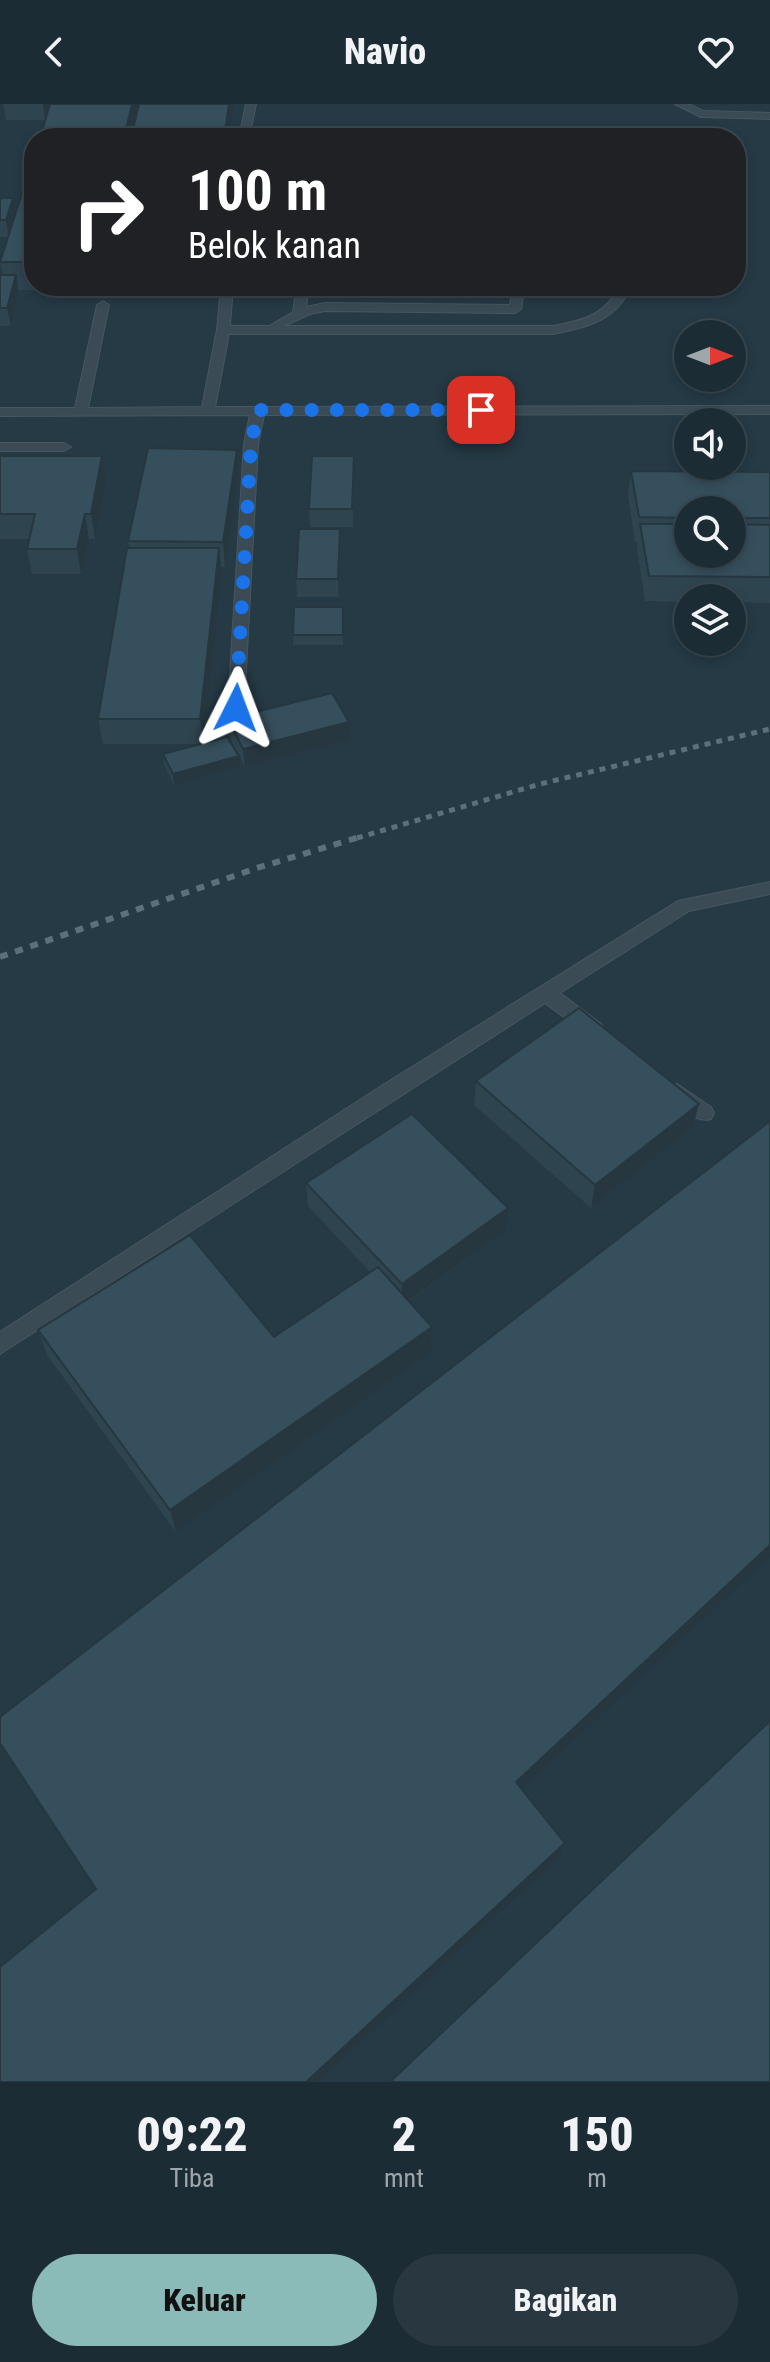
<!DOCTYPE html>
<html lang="id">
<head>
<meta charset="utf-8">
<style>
  :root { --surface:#1c2c34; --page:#293840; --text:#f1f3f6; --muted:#a0a7ac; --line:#3a484f; --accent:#8bbbb9 }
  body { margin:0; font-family:"Roboto Condensed",sans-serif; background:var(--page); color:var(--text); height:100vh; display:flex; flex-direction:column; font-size:30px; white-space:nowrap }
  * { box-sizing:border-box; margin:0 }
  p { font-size:26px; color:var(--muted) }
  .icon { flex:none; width:44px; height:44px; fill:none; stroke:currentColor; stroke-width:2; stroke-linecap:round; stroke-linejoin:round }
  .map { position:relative; height:1978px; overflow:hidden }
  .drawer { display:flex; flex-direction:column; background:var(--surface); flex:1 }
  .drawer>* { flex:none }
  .banner { position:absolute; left:24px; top:24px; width:722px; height:168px; border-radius:32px; box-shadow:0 4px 12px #0003,0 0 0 2px var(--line); background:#202124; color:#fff; overflow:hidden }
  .needle { width:52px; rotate:90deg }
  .controls { position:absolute; left:674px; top:216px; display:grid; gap:16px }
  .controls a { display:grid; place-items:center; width:72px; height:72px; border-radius:50%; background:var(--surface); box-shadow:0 4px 12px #0003,0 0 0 2px var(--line); font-size:40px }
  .pin { position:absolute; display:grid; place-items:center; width:68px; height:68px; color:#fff; margin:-34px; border-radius:16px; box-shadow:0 4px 12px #0006 }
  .me { position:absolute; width:88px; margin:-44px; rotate:3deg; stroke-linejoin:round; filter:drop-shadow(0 0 6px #0008) }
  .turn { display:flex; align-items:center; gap:28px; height:168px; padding:0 32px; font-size:36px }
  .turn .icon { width:104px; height:104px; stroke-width:2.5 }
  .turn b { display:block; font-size:56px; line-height:68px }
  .eta { display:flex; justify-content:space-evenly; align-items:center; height:136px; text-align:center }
  .eta b { font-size:48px; font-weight:800; line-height:56px }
  .cta { display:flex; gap:16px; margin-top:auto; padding:16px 32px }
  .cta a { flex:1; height:92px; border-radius:48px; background:var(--accent); color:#111; font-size:32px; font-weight:800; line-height:92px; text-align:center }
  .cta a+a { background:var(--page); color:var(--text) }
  header { display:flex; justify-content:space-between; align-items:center; height:104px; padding:0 32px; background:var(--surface); font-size:36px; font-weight:800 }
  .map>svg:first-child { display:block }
</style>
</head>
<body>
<header><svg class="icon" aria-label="back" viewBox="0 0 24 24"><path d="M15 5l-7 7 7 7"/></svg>Navio<svg class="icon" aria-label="heart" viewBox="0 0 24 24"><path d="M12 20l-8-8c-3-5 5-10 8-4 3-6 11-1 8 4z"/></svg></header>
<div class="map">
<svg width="770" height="1978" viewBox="0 0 770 1978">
  <rect width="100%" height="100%" fill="#253a45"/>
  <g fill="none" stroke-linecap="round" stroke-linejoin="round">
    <g stroke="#465761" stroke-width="2">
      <g id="lane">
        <path d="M246 0H256L249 34H239Z"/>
        <path d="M675 0H688L703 7 770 9V15L701 13Z"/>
        <path d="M221 182H233L230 222H269L293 208 297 182H309L306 203 325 199 510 201 513 182H525L521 205 515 209 325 207 310 210 284 222H553C582 217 607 211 619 182H631C617 217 587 223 553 230H229L215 303 770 302V310L264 311 258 340 244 604 236 609 228 604 244 340 250 311 0 312V304H75L97 201 103 197 109 201 88 304 202 303 217 226Z"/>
        <path d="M0 339H64L71 343 64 347H0Z"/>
        <path d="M770 778V790L689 807 560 889 601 920 604 925 601 930H587L545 899 0 1250V1228L383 981 678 797Z"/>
        <path d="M677 980 711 1003 714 1009 711 1015C696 1020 674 1001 667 988L670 982Z"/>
      </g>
    </g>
    <use href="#lane" fill="#3a4b55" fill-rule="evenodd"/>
    <path stroke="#5b707c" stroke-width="5" stroke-dasharray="6 6" stroke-linecap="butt" d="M357 734 540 680 770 625"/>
    <path stroke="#5b707c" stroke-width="6" stroke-dasharray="8 8" stroke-linecap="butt" d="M0 853 257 764 363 732"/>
  </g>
  <g fill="#2e444f" fill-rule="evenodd">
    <path d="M3 0H50L45 16H6Z"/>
    <path d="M34 52V182H100L99 186H19V189L11 222H0V171H3L0 158 8 133H0V94L16 110Z"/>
    <path d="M104 182H209L208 190H105Z"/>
    <path d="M237 346 239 370 225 463H221L222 469 203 639 240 662 174 681 164 660 163 650 200 640H103L98 615 129 444 128 437Z"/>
    <path d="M0 352 106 377 95 435H89L81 470H32L27 445 29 435H0Z"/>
    <path d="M354 352 353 423H310L309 405Z"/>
    <path d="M631 367 770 368V499L732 498V494H688V498L645 497 637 445 638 438H635L628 392ZM688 406H732V450H688Z"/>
    <path d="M340 425 339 493H297L296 475Z"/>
    <path d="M343 503V541H293V531Z"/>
    <path d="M228 615 349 637 245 663 230 634Z"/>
    <path d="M476 977 693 1023 591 1104 474 1001Z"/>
    <path d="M306 1079 506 1126 409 1197 432 1223 431 1248 176 1428 47 1251 38 1226 274 1233 370 1168 308 1102Z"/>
  </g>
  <g fill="#263740">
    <path d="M43 0H50L45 16Z"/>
    <path d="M132 0H141L133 34H124Z"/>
    <path d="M229 0H234L229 34H224Z"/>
    <path d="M13 94 16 111 9 133 6 116Z"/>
    <path d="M16 171 19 189 11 222 7 204Z"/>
    <path d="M237 346 239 370 225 463 223 438Z"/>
    <path d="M102 352 106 377 95 435 91 410Z"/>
    <path d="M85 410 89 435 81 470 77 445Z"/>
    <path d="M340 425V443L339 493 338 475Z"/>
    <path d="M219 444 222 469 203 640 200 615Z"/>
    <path d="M349 618V637L245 663 243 645Z"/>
    <path d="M239 652 240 662 174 681 173 670Z"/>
    <path d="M699 1000 693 1023 591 1104 595 1081Z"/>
    <path d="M508 1104 506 1126 401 1202 402 1180Z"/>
    <path d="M432 1223 431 1248 176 1428 170 1406Z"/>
    <path d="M770 1441V1453L512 1694 516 1678Z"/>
    <path d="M565 1739 559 1753 318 1978H306Z"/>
  </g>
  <g fill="#364f5c" stroke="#263740" stroke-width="2">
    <path d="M50 0H132L124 34H40Z"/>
    <path d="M139 0H229L224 34H131Z"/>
    <path d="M34 52V158H0Z"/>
    <path d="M0 94H13L6 116H0Z"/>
    <path d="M0 171H16L7 204H0Z"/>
    <path d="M148 344 237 346 223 438 128 437Z"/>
    <path d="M0 352H102L91 410H85L77 445H27L35 410H0Z"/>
    <path d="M312 352H354L352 405H309Z"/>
    <path d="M631 367 770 368V414H732V406H688V414L639 413Z"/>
    <path d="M640 420H688V450H732V420L770 421V473L649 472Z"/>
    <path d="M299 425H340L338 475H296Z"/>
    <path d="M127 444H219L200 615H98Z"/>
    <path d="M294 503H343V531H293Z"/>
    <path d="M332 589 349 618 243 645 228 615Z"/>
    <path d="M227 633 239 652 173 670 163 650Z"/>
    <path d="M579 904 699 1000 595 1081 476 977Z"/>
    <path d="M412 1010 508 1104 402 1180 306 1079Z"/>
    <path d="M770 1017V1441L516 1678 565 1739 306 1978H0V1863L96 1785 0 1639V1613Z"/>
    <path d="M190 1131 274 1233 378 1163 432 1223 170 1406 38 1226Z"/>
    <path d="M770 1617V1978H390Z"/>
  </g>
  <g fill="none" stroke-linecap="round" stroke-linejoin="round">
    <path stroke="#1a73e8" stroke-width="14" stroke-dasharray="0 25.2" d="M236 604 251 340 258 306H481"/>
  </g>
</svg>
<div class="controls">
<a><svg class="needle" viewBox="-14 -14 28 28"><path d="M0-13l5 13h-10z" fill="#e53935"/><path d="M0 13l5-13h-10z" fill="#a0a7ac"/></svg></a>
<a><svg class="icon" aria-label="sound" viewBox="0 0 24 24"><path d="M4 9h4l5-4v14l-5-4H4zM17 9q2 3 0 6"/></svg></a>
<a><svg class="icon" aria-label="search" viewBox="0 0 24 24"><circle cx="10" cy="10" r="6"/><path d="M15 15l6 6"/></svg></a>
<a><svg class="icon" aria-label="layers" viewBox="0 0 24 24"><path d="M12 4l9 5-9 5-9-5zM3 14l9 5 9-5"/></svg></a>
</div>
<div class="pin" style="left:481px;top:306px;background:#d93025"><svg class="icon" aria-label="arrive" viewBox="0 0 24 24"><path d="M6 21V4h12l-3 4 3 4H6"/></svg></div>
<svg class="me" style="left:236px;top:604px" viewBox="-20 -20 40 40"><path d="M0-17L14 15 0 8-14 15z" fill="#1a73e8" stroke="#fff" stroke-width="4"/></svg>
<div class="banner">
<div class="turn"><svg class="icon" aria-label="right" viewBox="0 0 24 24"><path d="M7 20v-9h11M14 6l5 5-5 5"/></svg><div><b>100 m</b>Belok kanan</div></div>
</div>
</div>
<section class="drawer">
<div class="eta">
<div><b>09:22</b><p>Tiba</p></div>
<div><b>2</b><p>mnt</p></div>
<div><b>150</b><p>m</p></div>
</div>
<div class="cta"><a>Keluar</a><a>Bagikan</a></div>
</section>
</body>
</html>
